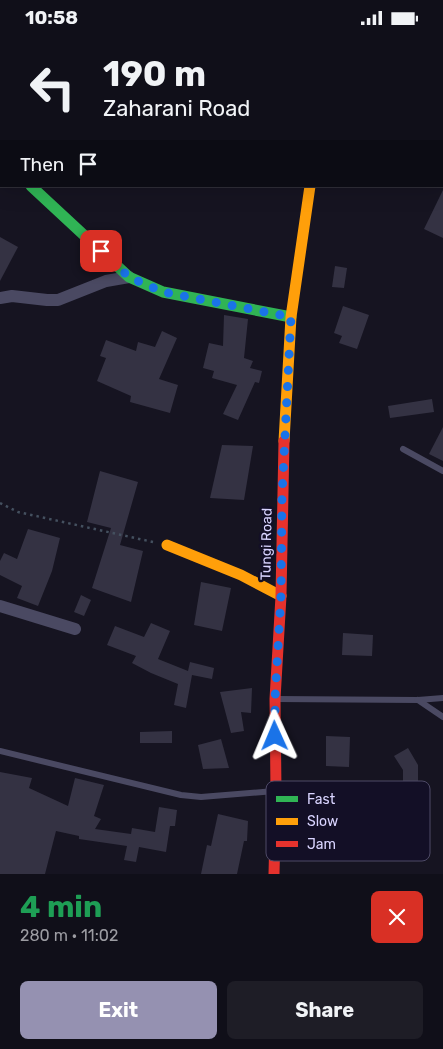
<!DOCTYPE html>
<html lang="en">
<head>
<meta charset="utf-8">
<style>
  :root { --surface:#100f19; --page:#1e1d26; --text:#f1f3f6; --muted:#9c9ca2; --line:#302f38; --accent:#9591b1 }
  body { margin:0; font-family:Rubik,sans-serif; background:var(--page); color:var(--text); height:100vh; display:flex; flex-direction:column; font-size:19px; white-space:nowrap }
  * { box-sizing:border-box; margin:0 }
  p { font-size:16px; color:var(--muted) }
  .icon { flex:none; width:28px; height:28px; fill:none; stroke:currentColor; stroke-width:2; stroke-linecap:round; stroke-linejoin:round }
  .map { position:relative; height:839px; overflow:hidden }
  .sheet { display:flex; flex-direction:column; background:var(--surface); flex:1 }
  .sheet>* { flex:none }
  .hud { position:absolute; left:0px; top:0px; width:444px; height:152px; box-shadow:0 5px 20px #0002,0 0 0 1px var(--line); background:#100f19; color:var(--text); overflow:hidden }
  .pin { position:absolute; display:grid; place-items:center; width:42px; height:42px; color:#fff; margin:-21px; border-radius:10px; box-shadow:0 2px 8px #0006 }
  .me { position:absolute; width:55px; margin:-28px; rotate:359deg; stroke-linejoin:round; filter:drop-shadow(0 0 4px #0008) }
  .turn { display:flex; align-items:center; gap:18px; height:105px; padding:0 20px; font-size:22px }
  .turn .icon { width:65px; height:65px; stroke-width:2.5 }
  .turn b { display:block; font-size:35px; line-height:42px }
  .then { display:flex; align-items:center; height:48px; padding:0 20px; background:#0003; gap:10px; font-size:19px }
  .round { display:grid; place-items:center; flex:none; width:52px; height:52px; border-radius:8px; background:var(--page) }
  .summary { display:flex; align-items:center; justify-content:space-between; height:85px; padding:0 20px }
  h1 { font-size:30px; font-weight:700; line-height:38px; color:#1e9e55 }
  .primary-button { display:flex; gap:10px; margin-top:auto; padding:10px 20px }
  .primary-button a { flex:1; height:58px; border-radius:8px; background:var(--accent); color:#fff; font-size:20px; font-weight:700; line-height:58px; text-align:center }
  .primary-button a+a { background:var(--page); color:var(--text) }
  .status { display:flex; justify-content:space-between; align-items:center; height:35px; padding:0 25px; background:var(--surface); direction:ltr }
  .status svg { height:14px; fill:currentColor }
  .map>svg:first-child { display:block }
</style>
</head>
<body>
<div class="status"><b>10:58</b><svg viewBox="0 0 49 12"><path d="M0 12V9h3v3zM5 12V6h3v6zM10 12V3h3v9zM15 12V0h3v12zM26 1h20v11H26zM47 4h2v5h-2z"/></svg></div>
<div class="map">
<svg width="443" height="839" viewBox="0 0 443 839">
  <rect width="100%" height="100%" fill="#161421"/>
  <g fill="#343243">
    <path d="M443 155V203L424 194Z"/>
    <path d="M0 202 18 212 0 246Z"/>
    <path d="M335 231 347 233 344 253 332 252Z"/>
    <path d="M343 271 369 280 357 314 339 308 342 301 334 298Z"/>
    <path d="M224 280 248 284 244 323 253 326 250 333 262 336 259 348 255 347 238 385 223 379 237 350 212 343 214 336 203 333 209 308 223 311Z"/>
    <path d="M162 296 177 303 159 344 178 350 170 378 130 367 131 361 97 346 106 323 100 321 106 305 136 316 138 307 155 312Z"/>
    <path d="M432 364 434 377 390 383 388 371Z"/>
    <path d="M443 392V426L429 419Z"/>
    <path d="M222 410 253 411 244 465 210 463Z"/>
    <path d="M100 436 138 447 120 510 143 516 131 567 92 553 111 493 87 487Z"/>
    <path d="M28 494 60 503 52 536 38 571 17 563 22 551 0 540V526L4 518 17 524Z"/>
    <path d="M201 547 231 553 222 596 194 590Z"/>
    <path d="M81 560 91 565 84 581 74 577Z"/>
    <path d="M151 588 170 596 158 624 188 636 190 627 214 633 212 644 192 640 186 673 174 670 178 649 151 638 132 628 136 621 107 610 115 591 144 602Z"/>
    <path d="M343 598 373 600 372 621 342 620Z"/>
    <path d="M252 653 251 678 241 677 244 696 231 698 220 657Z"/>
    <path d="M172 696V708H140V697Z"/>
    <path d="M326 701 350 702 349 732 326 731Z"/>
    <path d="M221 704 229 733 203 734 198 710Z"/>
    <path d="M408 713 418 730V760H403V735L394 721Z"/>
    <path d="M0 737 32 743 29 753 68 771 75 743 104 750 94 781 101 784 95 794 131 799 132 793 155 797 159 772 177 775 175 791H170L166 817 139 812 136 827 124 825 127 811 79 804V801L56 796 45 839H0Z"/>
    <path d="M218 779 248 786 247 806H244L237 839H201L207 810 211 811Z"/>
  </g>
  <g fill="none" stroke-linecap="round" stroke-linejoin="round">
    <path stroke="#44505f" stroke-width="2.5" stroke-dasharray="2.5 4" stroke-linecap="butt" d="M0 468 18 477 153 507"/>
    <g stroke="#4a4962" stroke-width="6">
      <path d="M337 0 340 1"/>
      <path d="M301 1 302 0"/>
      <path d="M403 414 443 436"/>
      <path d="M276 664 418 665 443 663"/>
      <path d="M418 665 443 682"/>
      <path d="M0 716 181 760 201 762 275 756"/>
    </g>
    <g stroke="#4a4962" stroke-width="12">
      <path d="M0 122 1 123"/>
      <path d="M0 263 12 261 47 265H58L106 246 129 242"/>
      <path d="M0 571 75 594"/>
    </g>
    <path stroke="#30b455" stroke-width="11" d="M31 151 129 242 163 257 291 282"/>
    <g stroke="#ff9f0a" stroke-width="11">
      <path d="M284 406 291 282 310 151"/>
      <path d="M167 510 241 540 281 561"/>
    </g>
    <g stroke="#e5322d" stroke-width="11">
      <path d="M351 0V1"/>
      <path d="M274 839 276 756 275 664 281 561 284 406"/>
    </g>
  </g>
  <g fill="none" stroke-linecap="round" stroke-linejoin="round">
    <path stroke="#1a73e8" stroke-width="9" stroke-dasharray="0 16.2" d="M101 216 129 242 163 257 291 282 282 461 281 561 275 664V701"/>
  </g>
  <g text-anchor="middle" stroke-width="5" stroke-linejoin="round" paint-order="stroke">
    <g font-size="14" fill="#d9d4ff" stroke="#130f26">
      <text transform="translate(266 509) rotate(-89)" y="5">Tungi Road</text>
    </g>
  </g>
  <rect x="266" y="746" width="164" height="80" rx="8" fill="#130f26" stroke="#4e4a67" stroke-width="1"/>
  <rect x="276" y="761" width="22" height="6" fill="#30b455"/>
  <rect x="276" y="783" width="22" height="7" fill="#ff9f0a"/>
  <rect x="276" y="806" width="22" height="6" fill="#e5322d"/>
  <g font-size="14" fill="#d9d4ff">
    <text x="307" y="769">Fast</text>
    <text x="307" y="791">Slow</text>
    <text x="307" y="814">Jam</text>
  </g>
</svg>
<div class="pin" style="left:101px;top:216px;background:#d93025"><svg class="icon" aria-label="arrive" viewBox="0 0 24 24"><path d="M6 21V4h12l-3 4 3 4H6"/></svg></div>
<svg class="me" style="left:275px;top:701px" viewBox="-20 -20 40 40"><path d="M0-17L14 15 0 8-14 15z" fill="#1a73e8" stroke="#fff" stroke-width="4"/></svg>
<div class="hud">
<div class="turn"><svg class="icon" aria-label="left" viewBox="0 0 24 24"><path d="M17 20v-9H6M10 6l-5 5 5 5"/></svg><div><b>190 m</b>Zaharani Road</div></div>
<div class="then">Then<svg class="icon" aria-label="arrive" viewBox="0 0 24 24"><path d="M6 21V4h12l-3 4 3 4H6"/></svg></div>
</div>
</div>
<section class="sheet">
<div class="summary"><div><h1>4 min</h1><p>280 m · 11:02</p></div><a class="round" style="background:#d93025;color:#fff"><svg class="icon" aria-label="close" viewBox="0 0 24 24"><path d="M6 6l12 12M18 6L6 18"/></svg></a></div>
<div class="primary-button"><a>Exit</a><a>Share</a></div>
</section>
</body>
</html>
